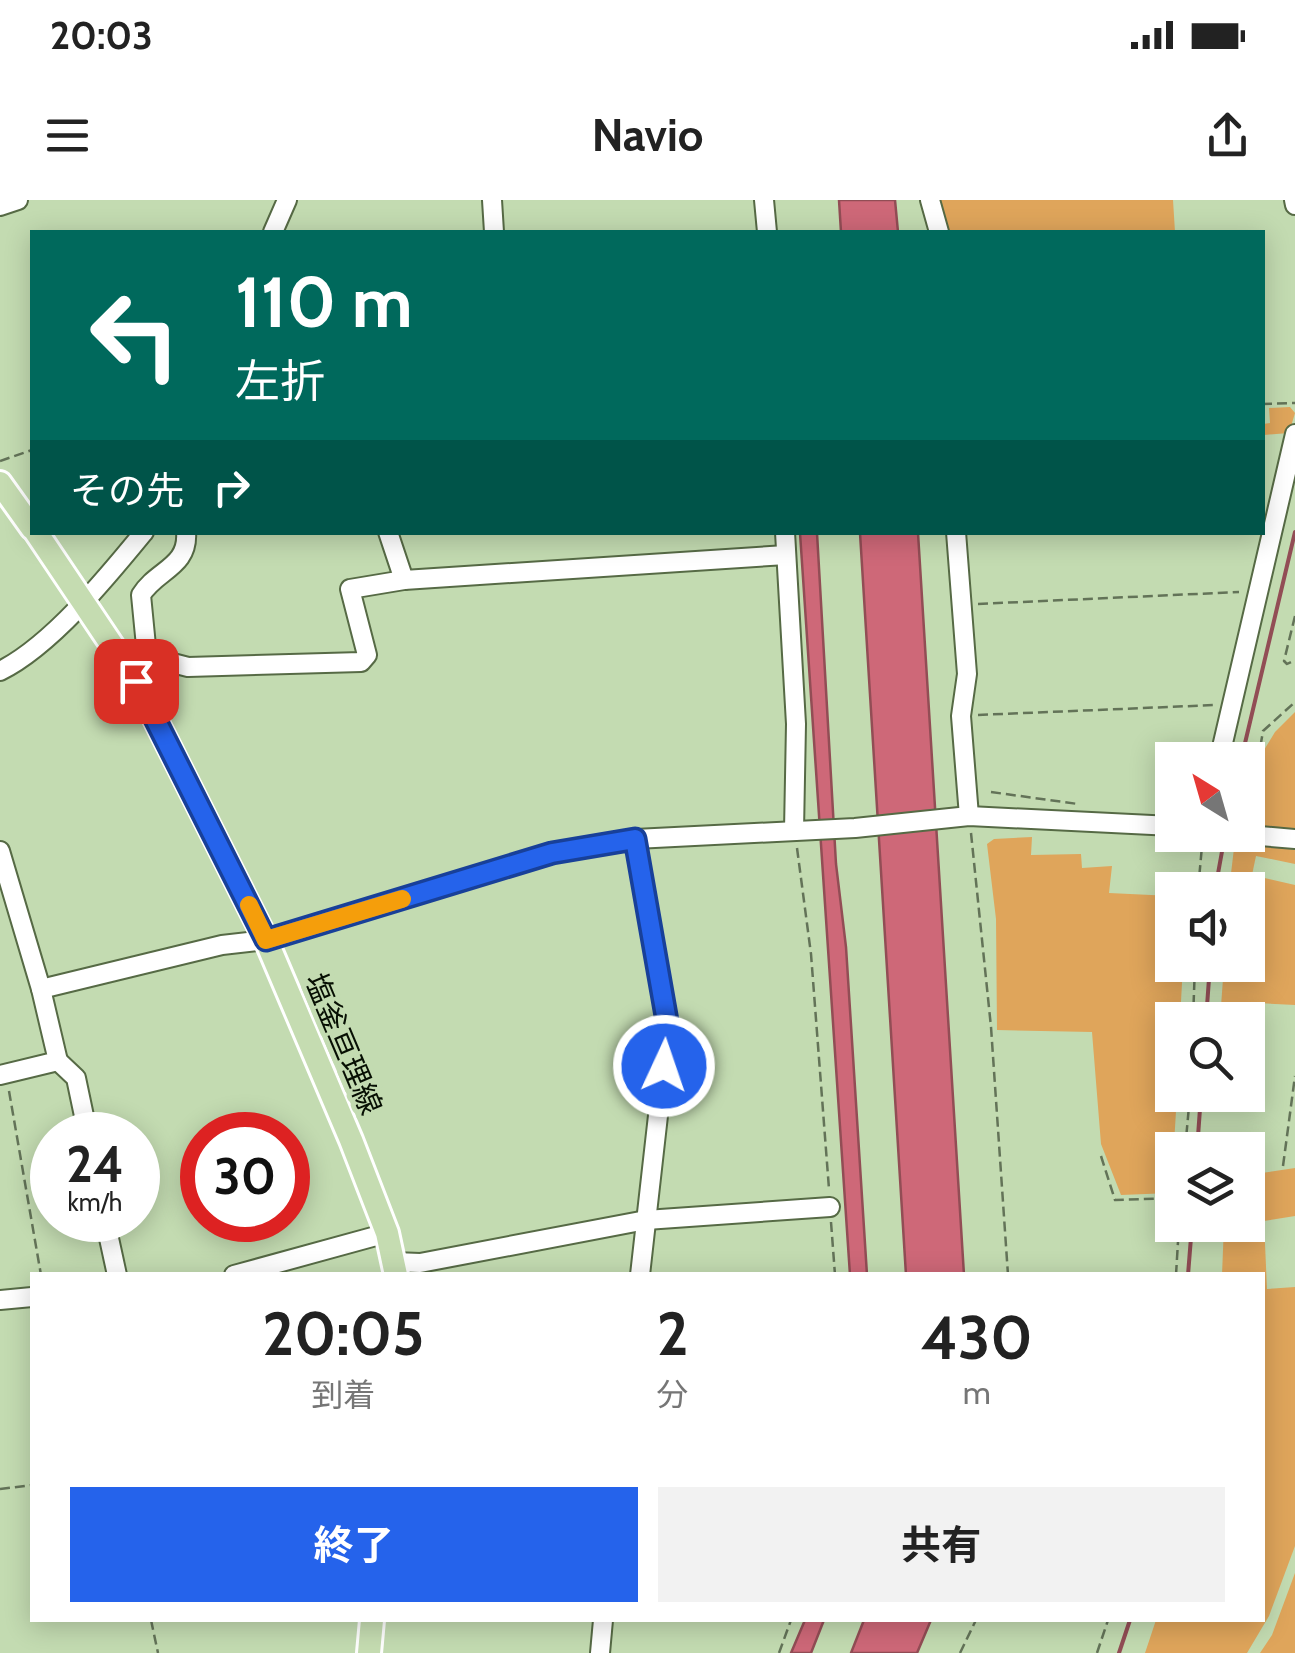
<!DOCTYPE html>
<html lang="ja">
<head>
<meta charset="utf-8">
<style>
  :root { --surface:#fff; --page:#f2f2f2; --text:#222; --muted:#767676; --accent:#2563eb }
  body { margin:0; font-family:Cabin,"Noto Sans JP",sans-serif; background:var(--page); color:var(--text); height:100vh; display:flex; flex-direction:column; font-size:38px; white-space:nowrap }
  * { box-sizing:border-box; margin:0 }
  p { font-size:32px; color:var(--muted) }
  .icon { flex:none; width:55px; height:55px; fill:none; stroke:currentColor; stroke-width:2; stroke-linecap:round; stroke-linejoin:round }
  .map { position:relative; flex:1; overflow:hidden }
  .drawer { position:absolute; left:30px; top:1072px; width:1235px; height:350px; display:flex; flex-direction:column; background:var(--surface); border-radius:0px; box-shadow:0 5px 25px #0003 }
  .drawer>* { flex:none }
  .hud { position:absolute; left:30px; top:30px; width:1235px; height:305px; border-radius:0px; box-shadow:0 5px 25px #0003; background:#00695c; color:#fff; overflow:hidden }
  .needle { width:65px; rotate:323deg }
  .tools { position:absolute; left:1155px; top:542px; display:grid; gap:20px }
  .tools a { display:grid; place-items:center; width:110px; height:110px; border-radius:0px; background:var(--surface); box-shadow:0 5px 25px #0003; font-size:50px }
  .speed { position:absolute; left:30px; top:912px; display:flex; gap:20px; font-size:50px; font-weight:700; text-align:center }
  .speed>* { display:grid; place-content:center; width:130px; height:130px; border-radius:50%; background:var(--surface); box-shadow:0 5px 25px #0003; line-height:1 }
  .speed small { font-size:25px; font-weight:400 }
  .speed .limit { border:15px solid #d22; background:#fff; color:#111 }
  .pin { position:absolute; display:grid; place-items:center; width:85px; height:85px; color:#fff; margin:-42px; border-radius:20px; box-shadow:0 5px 15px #0006 }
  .me { position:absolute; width:110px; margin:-55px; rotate:3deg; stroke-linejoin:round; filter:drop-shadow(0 0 8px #0008) }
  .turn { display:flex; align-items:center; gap:35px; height:210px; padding:0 40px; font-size:45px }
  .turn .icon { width:130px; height:130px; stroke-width:2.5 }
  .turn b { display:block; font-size:70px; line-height:85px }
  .then { display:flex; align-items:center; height:95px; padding:0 40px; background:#0003; gap:20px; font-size:38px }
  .eta { display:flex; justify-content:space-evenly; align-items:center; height:170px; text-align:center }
  .eta b { font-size:60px; font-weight:700; line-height:70px }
  .cta { display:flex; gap:20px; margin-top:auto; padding:20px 40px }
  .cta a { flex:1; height:115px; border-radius:0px; background:var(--accent); color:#fff; font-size:40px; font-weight:700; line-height:115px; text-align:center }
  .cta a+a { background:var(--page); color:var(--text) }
  .status { display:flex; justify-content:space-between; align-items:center; height:70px; padding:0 50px; background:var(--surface); direction:ltr }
  .status svg { height:28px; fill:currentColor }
  header { display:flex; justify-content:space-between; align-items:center; height:130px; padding:0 40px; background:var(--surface); font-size:45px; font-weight:700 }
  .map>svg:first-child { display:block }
</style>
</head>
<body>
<div class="status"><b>20:03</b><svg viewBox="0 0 49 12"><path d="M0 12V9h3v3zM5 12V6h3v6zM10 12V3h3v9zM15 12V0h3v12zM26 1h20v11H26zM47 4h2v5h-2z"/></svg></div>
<header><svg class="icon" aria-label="menu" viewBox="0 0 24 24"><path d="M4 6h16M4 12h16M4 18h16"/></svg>Navio<svg class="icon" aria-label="share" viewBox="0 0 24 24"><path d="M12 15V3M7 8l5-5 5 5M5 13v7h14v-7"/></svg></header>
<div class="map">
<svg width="1295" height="1453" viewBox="0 0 1295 1453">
  <rect width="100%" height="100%" fill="#c3dbb1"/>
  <g fill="#dfa55b">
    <path d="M937 0H1173L1175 32H946Z"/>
    <path d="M1290 207 1295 213 1289 233 1264 235 1263 224 1270 223 1269 208Z"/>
    <path d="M1295 512V635L1251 628 1264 550 1275 532Z"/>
    <path d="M1032 637 1031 655 1081 654 1082 668 1112 666 1109 693 1172 696V765H1183L1180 820H1172V895H1177L1171 993 1121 995 1101 944 1092 832 997 830 996 719 987 644 994 639Z"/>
    <path d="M1235 640 1295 650V664L1256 656 1252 675 1295 685V805L1240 802 1237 820H1220L1224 765H1248V690H1229Z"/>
    <path d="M1295 968V1016L1264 1021 1267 1089 1295 1087V1346L1269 1416 1247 1453H1145L1156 1420H1262V1075H1222L1224 1025H1248V975Z"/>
    <path d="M1295 1373V1453H1260L1272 1435Z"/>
  </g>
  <g fill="#ce6878" stroke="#924d55" stroke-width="2.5">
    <path d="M839 0H895L898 32H841Z"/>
    <path d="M800 333H817L836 664 846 747 867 1075H850Z"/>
    <path d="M860 333H918L964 1075H906Z"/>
    <path d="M805 1420H824L811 1453H791Z"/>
    <path d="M864 1420H931L917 1453H851Z"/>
  </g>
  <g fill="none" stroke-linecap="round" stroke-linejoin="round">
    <g stroke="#924d55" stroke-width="4">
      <path d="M1241 560 1295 332"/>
      <path d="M1215 690 1225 635"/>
      <path d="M1206 820 1210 765"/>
      <path d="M1197 950 1201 895"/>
      <path d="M1188 1075 1192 1025"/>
      <path d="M1119 1453 1130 1420"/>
    </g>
    <g stroke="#566a45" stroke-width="22">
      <g id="minor">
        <path d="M492 0 494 32"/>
        <path d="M764 0 767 32"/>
        <path d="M930 0 939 32"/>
        <path d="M1294 0 1295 5"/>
        <path d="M0 6 18 0"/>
        <path d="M273 32 287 0"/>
        <path d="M186 332C189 367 156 370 141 395L146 446 155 457 165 461 188 467 361 462 367 455 350 389 404 380 786 355"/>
        <path d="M388 332 404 380"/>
        <path d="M785 332 796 524 794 631"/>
        <path d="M956 332 967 474 961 516 969 616"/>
        <path d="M0 471C51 446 108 376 144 332"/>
        <path d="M1219 560 1295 234"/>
        <path d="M1248 635 1295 639"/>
        <path d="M635 639 668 827 640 1075"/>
        <path d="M0 651 41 789 58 861 0 875"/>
        <path d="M41 789 222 745 266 740 552 653 635 639 855 628 969 616 1172 626"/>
        <path d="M58 861 76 878 88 935"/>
        <path d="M105 1020 117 1075"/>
        <path d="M394 1062 420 1063 646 1020 830 1007"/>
        <path d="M234 1075 387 1033"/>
        <path d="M0 1100 32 1097"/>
        <path d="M600 1453 603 1420"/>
      </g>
    </g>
    <g stroke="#fff" stroke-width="28">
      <g id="major">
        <path d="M0 283 32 328"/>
        <path d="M36 332 136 481 266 740 351 940 387 1033 396 1075"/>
        <path d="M369 1453 372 1420"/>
      </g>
    </g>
    <g stroke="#637358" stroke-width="2.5" stroke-dasharray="10 5" stroke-linecap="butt">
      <path d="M1262 204 1295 203"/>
      <path d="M0 261 32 250"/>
      <path d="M978 404 1239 392"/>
      <path d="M1295 416 1284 461 1287 464 1295 460"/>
      <path d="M978 515 1215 505"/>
      <path d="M991 592 1078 604"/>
      <path d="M1248 620 1263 531 1295 502"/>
      <path d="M971 633 991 827 1008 1075"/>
      <path d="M797 648 811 754 829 989"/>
      <path d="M1198 690 1203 635"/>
      <path d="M1193 820 1195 765"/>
      <path d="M9 891 41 1075"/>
      <path d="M1185 950 1190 895"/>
      <path d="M1101 956 1115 1000 1172 998"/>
      <path d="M1283 966 1295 876"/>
      <path d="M831 1022 835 1075"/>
      <path d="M1176 1075 1179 1025"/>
      <path d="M0 1289 32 1285"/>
      <path d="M151 1420 158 1453"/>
      <path d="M779 1453 791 1420"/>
      <path d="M960 1453 976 1420"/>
      <path d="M1097 1453 1108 1420"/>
    </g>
    <use href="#minor" stroke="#fff" stroke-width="18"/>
    <use href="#major" stroke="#c5dcb1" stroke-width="22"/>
  </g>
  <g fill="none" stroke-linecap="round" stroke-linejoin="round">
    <g stroke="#184099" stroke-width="25">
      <path id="route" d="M136 481 266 740 552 653 635 639 668 827 664 866"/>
    </g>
    <use href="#route" stroke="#2563eb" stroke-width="18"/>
    <path stroke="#f59e0b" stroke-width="18" d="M249 705 266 740 402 699"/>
  </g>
  <g text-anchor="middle" stroke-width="10" stroke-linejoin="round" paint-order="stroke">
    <g font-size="30" fill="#070f03" stroke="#c3dbb1">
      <text transform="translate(343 844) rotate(67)" y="10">塩釜亘理線</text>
    </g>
  </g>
</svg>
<div class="tools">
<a><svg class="needle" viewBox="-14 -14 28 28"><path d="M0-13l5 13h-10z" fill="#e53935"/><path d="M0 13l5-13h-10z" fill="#767676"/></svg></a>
<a><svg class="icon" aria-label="sound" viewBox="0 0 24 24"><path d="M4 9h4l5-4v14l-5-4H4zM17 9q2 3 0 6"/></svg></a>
<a><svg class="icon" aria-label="search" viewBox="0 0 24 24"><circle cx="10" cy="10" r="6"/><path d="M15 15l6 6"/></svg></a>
<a><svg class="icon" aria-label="layers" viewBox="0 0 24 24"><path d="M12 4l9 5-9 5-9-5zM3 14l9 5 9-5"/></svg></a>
</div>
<div class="speed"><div>24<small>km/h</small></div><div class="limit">30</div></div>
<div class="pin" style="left:136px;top:481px;background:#d93025"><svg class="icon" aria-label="arrive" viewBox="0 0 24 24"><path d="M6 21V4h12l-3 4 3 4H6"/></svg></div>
<svg class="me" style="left:664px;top:866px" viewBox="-20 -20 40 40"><circle r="17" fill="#2563eb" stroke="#fff" stroke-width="3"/><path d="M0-11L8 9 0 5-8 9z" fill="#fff"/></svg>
<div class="hud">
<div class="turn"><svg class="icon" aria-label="left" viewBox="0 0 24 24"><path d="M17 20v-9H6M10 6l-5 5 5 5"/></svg><div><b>110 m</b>左折</div></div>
<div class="then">その先<svg class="icon" aria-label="right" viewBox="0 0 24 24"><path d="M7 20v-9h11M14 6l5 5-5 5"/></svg></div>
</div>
<section class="drawer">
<div class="eta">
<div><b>20:05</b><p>到着</p></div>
<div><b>2</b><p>分</p></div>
<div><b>430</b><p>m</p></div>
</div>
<div class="cta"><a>終了</a><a>共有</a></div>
</section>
</div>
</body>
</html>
